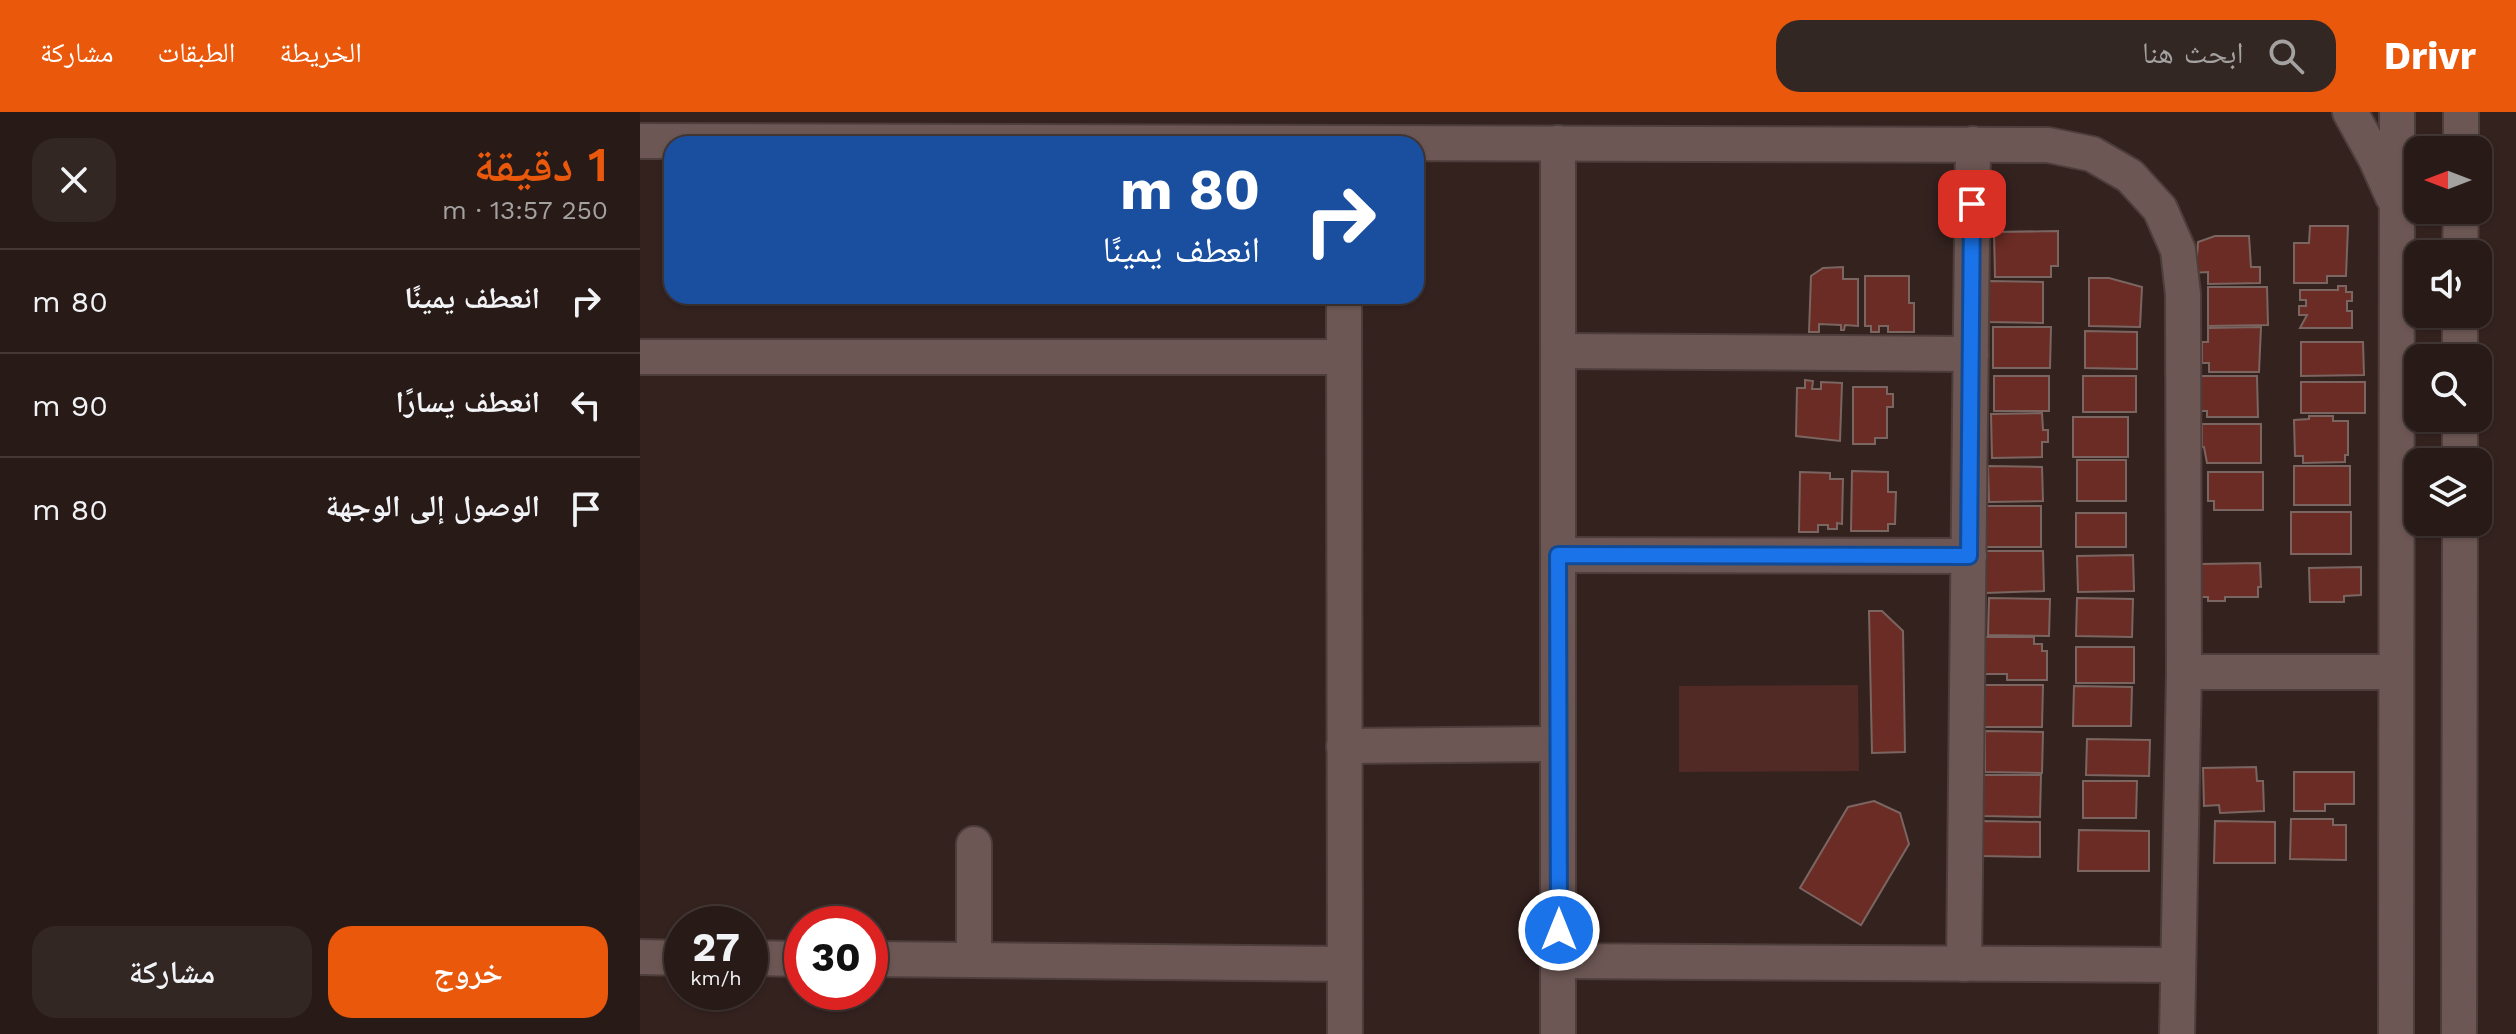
<!DOCTYPE html>
<html lang="ar">
<head>
<meta charset="utf-8">
<style>
  :root { --surface:#271a17; --page:#332724; --text:#f1f3f6; --muted:#a4a1a1; --line:#433836; --accent:#ea580c }
  body { margin:0; font-family:"Work Sans","Noto Naskh Arabic",sans-serif; background:var(--page); color:var(--text); direction:rtl; height:100vh; display:flex; flex-direction:column; font-size:30px; white-space:nowrap }
  * { box-sizing:border-box; margin:0 }
  p { font-size:26px; color:var(--muted) }
  .icon { flex:none; width:44px; height:44px; fill:none; stroke:currentColor; stroke-width:2; stroke-linecap:round; stroke-linejoin:round }
  .map { position:relative; flex:1; overflow:hidden; direction:ltr }
  .drawer { display:flex; flex-direction:column; background:var(--surface); width:640px }
  .drawer>* { flex:none }
  .top-card { position:absolute; left:24px; top:24px; width:760px; height:168px; border-radius:24px; box-shadow:0 2px 6px #0004,0 0 0 2px var(--line); direction:rtl; background:#1a4fa0; color:#fff; overflow:hidden }
  .needle { width:52px; rotate:270deg }
  .fabs { position:absolute; left:1764px; top:24px; display:grid; gap:16px }
  .fabs a { display:grid; place-items:center; width:88px; height:88px; border-radius:16px; background:var(--surface); box-shadow:0 2px 6px #0004,0 0 0 2px var(--line); font-size:40px }
  .speed { position:absolute; left:24px; top:794px; display:flex; gap:16px; font-size:40px; font-weight:700; text-align:center }
  .speed>* { display:grid; place-content:center; width:104px; height:104px; border-radius:50%; background:var(--surface); box-shadow:0 2px 6px #0004,0 0 0 2px var(--line); line-height:1 }
  .speed small { font-size:20px; font-weight:400 }
  .speed .limit { border:12px solid #d22; background:#fff; color:#111 }
  .pin { position:absolute; display:grid; place-items:center; width:68px; height:68px; color:#fff; margin:-34px; border-radius:16px; box-shadow:0 4px 12px #0006 }
  .me { position:absolute; width:88px; margin:-44px; rotate:0deg; stroke-linejoin:round; filter:drop-shadow(0 0 6px #0008) }
  .turn { display:flex; align-items:center; gap:28px; height:168px; padding:0 32px; font-size:36px }
  .turn .icon { width:104px; height:104px; stroke-width:2.5 }
  .turn b { display:block; font-size:56px; line-height:68px }
  .round { display:grid; place-items:center; flex:none; width:84px; height:84px; border-radius:24px; background:var(--page) }
  .overview { display:flex; align-items:center; justify-content:space-between; height:136px; padding:0 32px }
  h1 { font-size:48px; font-weight:600; line-height:60px; color:var(--accent) }
  .button { display:flex; gap:16px; margin-top:auto; padding:16px 32px }
  .button a { flex:1; height:92px; border-radius:24px; background:var(--accent); color:#fff; font-size:32px; font-weight:600; line-height:92px; text-align:center }
  .button a+a { background:var(--page); color:var(--text) }
  ul { padding:0; list-style:none }
  li { display:flex; align-items:center; gap:24px; height:104px; padding:0 32px; border-top:2px solid var(--line) }
  li div { flex:1 }
  li b { display:block; font-size:30px }
  li em { font-style:normal }
  header { display:flex; align-items:center; gap:48px; box-sizing:border-box; height:112px; padding:0 40px; background:var(--accent); color:#fff }
  header strong { font-size:38px }
  nav { display:flex; gap:44px; margin-inline-start:auto; font-size:28px }
  .search { width:560px; height:72px; background:var(--page); display:flex; align-items:center; gap:20px; box-sizing:border-box; padding:0 28px; border-radius:24px; color:var(--muted); font-size:30px }
  main { display:flex; flex:1; min-height:0 }
  .map>svg:first-child { display:block }
</style>
</head>
<body>
<header>
<strong>Drivr</strong>
<div class="search"><svg class="icon" aria-label="search" viewBox="0 0 24 24"><circle cx="10" cy="10" r="6"/><path d="M15 15l6 6"/></svg>ابحث هنا</div>
<nav><a>الخريطة</a><a>الطبقات</a><a>مشاركة</a></nav>
</header>
<main>
<div class="map">
<svg width="1876" height="922" viewBox="0 0 1876 922">
  <rect width="100%" height="100%" fill="#34221f"/>
  <path fill="#512a25" d="M1218 573 1219 659 1039 660V574Z"/>
  <g fill="#6a2c24" stroke="#7b6561" stroke-width="2">
    <path d="M1670 114H1708L1706 164H1687V171H1654V131H1669Z"/>
    <path d="M1418 119V154H1411V165H1355L1354 120Z"/>
    <path d="M1575 124H1609L1611 155H1620V171L1568 172V160L1551 161V144H1557L1558 130Z"/>
    <path d="M1203 155V167H1218V214L1205 213 1204 218H1201V213L1179 212V220H1169L1171 164 1183 156Z"/>
    <path d="M1225 164H1269V191H1274V220H1248V214H1239V220H1231V214H1225Z"/>
    <path d="M1449 166H1469L1502 175 1500 215 1449 214Z"/>
    <path d="M1349 169 1403 170V211L1348 210Z"/>
    <path d="M1698 174H1706V180H1712V189H1707V199H1712V216H1660L1667 203H1659V194H1666V188H1660V178H1698Z"/>
    <path d="M1568 175H1627L1628 213 1568 214Z"/>
    <path d="M1353 215H1411L1410 256H1353Z"/>
    <path d="M1621 215 1619 260H1569V251H1562V230H1568V216Z"/>
    <path d="M1445 219 1497 220V257L1445 256Z"/>
    <path d="M1661 230H1723L1724 263 1661 264Z"/>
    <rect x="1354" y="264" width="55" height="35"/>
    <rect x="1443" y="264" width="53" height="36"/>
    <path d="M1559 264H1617L1618 305H1567V299H1559Z"/>
    <path d="M1165 268 1173 269 1172 277H1181V270L1202 271 1200 329 1156 324 1157 276H1165Z"/>
    <rect x="1661" y="270" width="64" height="31"/>
    <path d="M1213 275H1247V282H1253V295H1247V326H1235V332H1213Z"/>
    <path d="M1402 301 1403 318H1408V330H1402V345L1352 346 1351 302Z"/>
    <path d="M1669 304H1693V309H1708V343H1705V350L1663 351V344H1655L1654 308 1669 307Z"/>
    <rect x="1433" y="305" width="55" height="40"/>
    <path d="M1562 312H1621V351H1567L1564 335H1562Z"/>
    <rect x="1437" y="348" width="49" height="41"/>
    <path d="M1348 354 1402 355 1403 389 1349 390Z"/>
    <rect x="1654" y="354" width="56" height="39"/>
    <path d="M1212 359 1248 360V380H1256L1255 412H1248V419H1211Z"/>
    <path d="M1160 360 1190 361V367H1203L1202 412 1197 411V417H1188V413H1178V420H1159Z"/>
    <path d="M1568 360H1623V398H1574V389H1568Z"/>
    <rect x="1345" y="394" width="56" height="41"/>
    <rect x="1651" y="400" width="60" height="42"/>
    <rect x="1436" y="401" width="50" height="34"/>
    <path d="M1345 439H1403L1404 479 1346 481Z"/>
    <path d="M1493 443 1494 479 1438 480 1437 444Z"/>
    <path d="M1620 451 1621 475H1618V485H1585V489H1568V485H1561L1560 452Z"/>
    <path d="M1721 455V483L1704 484V490H1670L1669 456Z"/>
    <path d="M1349 486 1410 487 1409 524 1348 523Z"/>
    <path d="M1437 486 1493 487 1492 525 1436 524Z"/>
    <path d="M1229 499H1242L1263 519 1265 640 1232 641Z"/>
    <path d="M1344 525H1394V532H1402V539H1407V568H1367V562H1344Z"/>
    <rect x="1436" y="535" width="58" height="36"/>
    <path d="M1345 573H1403L1402 615H1344Z"/>
    <path d="M1434 574 1492 575 1491 614H1433Z"/>
    <path d="M1345 619 1403 620 1402 661 1345 660Z"/>
    <path d="M1447 627 1510 628 1509 664 1446 663Z"/>
    <path d="M1616 655 1617 669H1623L1624 699 1580 701 1579 693 1564 694 1563 656Z"/>
    <path d="M1654 660H1714V692H1685V699H1654Z"/>
    <path d="M1343 663H1401L1400 705 1343 704Z"/>
    <path d="M1443 669H1497L1496 706H1443Z"/>
    <path d="M1234 689 1260 701 1269 732 1221 813 1160 776 1208 695Z"/>
    <path d="M1651 707H1693V713H1706V748L1650 747Z"/>
    <path d="M1343 709 1400 710V745L1342 744Z"/>
    <path d="M1575 709 1635 710V751H1574Z"/>
    <path d="M1439 718 1509 719V759H1438Z"/>
  </g>
  <g fill="none" stroke-linecap="round" stroke-linejoin="round">
    <g stroke="#4d3d3b" stroke-width="38">
      <g id="minor">
        <path d="M1710 0 1736 47 1753 85"/>
        <path d="M0 29 1408 33 1452 42 1490 64 1520 97 1538 138 1543 182 1544 560 1537 922"/>
        <path d="M918 31V922"/>
        <path d="M1821 38V0"/>
        <path d="M1820 142 1821 98"/>
        <path d="M704 184 705 922"/>
        <path d="M918 239 1331 242"/>
        <path d="M0 245H704"/>
        <path d="M1820 246V202"/>
        <path d="M1820 350V306"/>
        <path d="M918 443 1329 444"/>
        <path d="M1544 560H1756"/>
        <path d="M704 634 918 632"/>
        <path d="M334 732V848"/>
        <path d="M0 845 42 846"/>
        <path d="M110 846 162 847"/>
        <path d="M230 847 705 852"/>
        <path d="M919 849 1538 853"/>
        <path d="M1324 852 1333 32"/>
        <path d="M1756 922 1757 0"/>
        <path d="M1819 922 1820 410"/>
      </g>
    </g>
    <use href="#minor" stroke="#6c5754" stroke-width="34"/>
  </g>
  <g fill="none" stroke-linecap="round" stroke-linejoin="round">
    <g stroke="#114b97" stroke-width="20">
      <path id="route" d="M919 818 918 443 1329 444 1332 92"/>
    </g>
    <use href="#route" stroke="#1a73e8" stroke-width="14"/>
  </g>
</svg>
<div class="fabs">
<a><svg class="needle" viewBox="-14 -14 28 28"><path d="M0-13l5 13h-10z" fill="#e53935"/><path d="M0 13l5-13h-10z" fill="#a4a1a1"/></svg></a>
<a><svg class="icon" aria-label="sound" viewBox="0 0 24 24"><path d="M4 9h4l5-4v14l-5-4H4zM17 9q2 3 0 6"/></svg></a>
<a><svg class="icon" aria-label="search" viewBox="0 0 24 24"><circle cx="10" cy="10" r="6"/><path d="M15 15l6 6"/></svg></a>
<a><svg class="icon" aria-label="layers" viewBox="0 0 24 24"><path d="M12 4l9 5-9 5-9-5zM3 14l9 5 9-5"/></svg></a>
</div>
<div class="speed"><div>27<small>km/h</small></div><div class="limit">30</div></div>
<div class="pin" style="left:1332px;top:92px;background:#d93025"><svg class="icon" aria-label="arrive" viewBox="0 0 24 24"><path d="M6 21V4h12l-3 4 3 4H6"/></svg></div>
<svg class="me" style="left:919px;top:818px" viewBox="-20 -20 40 40"><circle r="17" fill="#1a73e8" stroke="#fff" stroke-width="3"/><path d="M0-11L8 9 0 5-8 9z" fill="#fff"/></svg>
<div class="top-card">
<div class="turn"><svg class="icon" aria-label="right" viewBox="0 0 24 24"><path d="M7 20v-9h11M14 6l5 5-5 5"/></svg><div><b>80 m</b>انعطف يمينًا</div></div>
</div>
</div>
<section class="drawer">
<div class="overview"><div><h1>1 دقيقة</h1><p>250 m · 13:57</p></div><a class="round"><svg class="icon" aria-label="close" viewBox="0 0 24 24"><path d="M6 6l12 12M18 6L6 18"/></svg></a></div>
<ul>
<li><svg class="icon" aria-label="right" viewBox="0 0 24 24"><path d="M7 20v-9h11M14 6l5 5-5 5"/></svg><div><b>انعطف يمينًا</b></div><em>80 m</em></li>
<li><svg class="icon" aria-label="left" viewBox="0 0 24 24"><path d="M17 20v-9H6M10 6l-5 5 5 5"/></svg><div><b>انعطف يسارًا</b></div><em>90 m</em></li>
<li><svg class="icon" aria-label="arrive" viewBox="0 0 24 24"><path d="M6 21V4h12l-3 4 3 4H6"/></svg><div><b>الوصول إلى الوجهة</b></div><em>80 m</em></li>
</ul>
<div class="button"><a>خروج</a><a>مشاركة</a></div>
</section>
</main>
</body>
</html>
